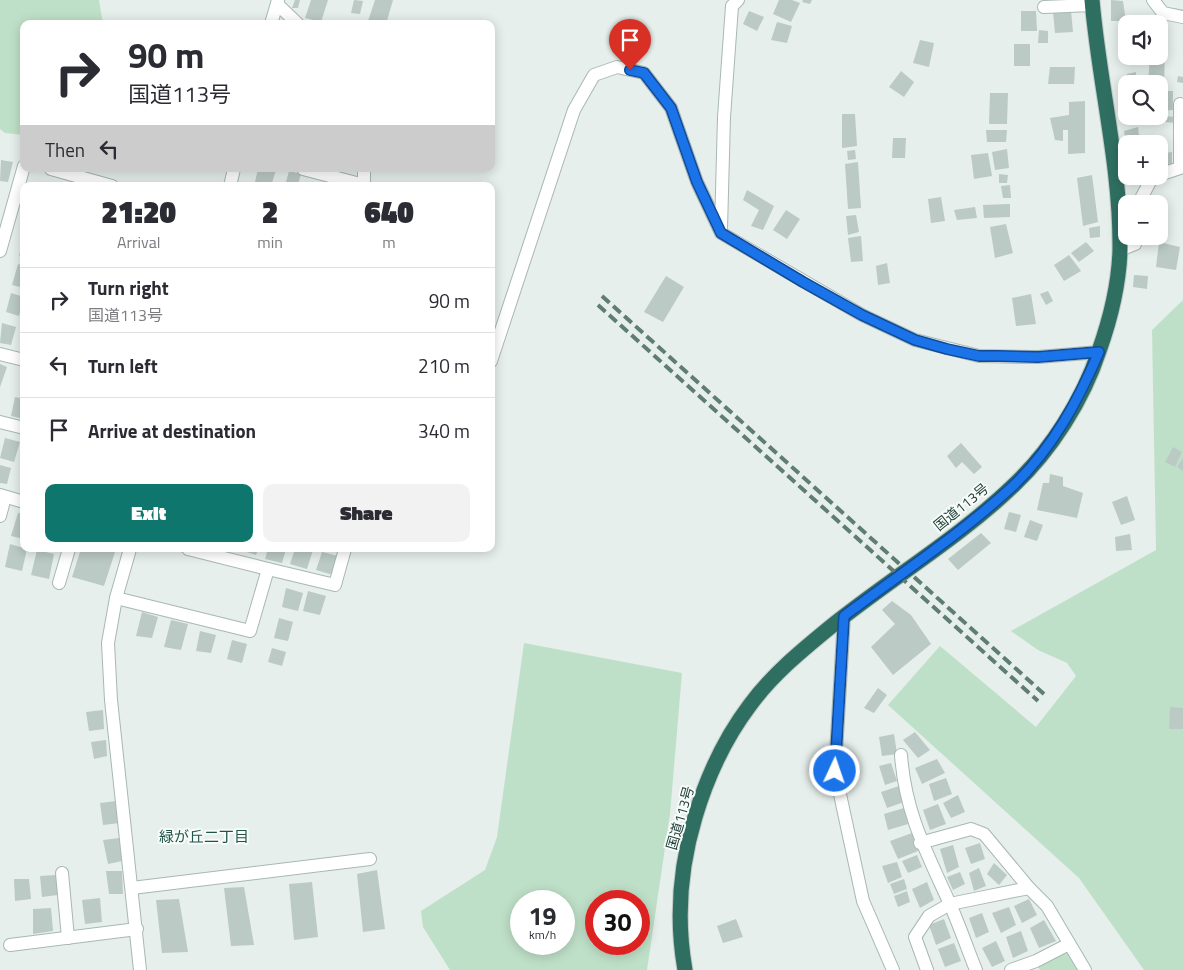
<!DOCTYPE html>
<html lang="en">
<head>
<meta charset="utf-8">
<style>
  :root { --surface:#fff; --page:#f2f2f3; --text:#2b2b33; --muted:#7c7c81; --line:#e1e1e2; --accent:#0f766e }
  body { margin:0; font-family:"Titillium Web","Noto Sans JP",sans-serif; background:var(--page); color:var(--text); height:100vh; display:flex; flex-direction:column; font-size:19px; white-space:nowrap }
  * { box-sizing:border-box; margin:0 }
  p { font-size:16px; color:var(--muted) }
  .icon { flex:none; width:28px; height:28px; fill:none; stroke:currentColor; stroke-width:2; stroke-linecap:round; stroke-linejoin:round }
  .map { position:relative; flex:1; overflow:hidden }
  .panel { position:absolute; left:20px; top:182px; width:475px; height:370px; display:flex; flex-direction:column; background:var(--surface); border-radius:10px; box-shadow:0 2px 12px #0003 }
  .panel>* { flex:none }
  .hud { position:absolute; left:20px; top:20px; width:475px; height:152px; border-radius:10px; box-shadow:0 2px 12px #0003; background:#fff; color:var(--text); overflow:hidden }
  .buttons { position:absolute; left:1118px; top:15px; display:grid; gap:10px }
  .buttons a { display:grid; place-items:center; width:50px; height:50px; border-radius:10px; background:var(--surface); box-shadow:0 2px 12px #0003; font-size:25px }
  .speed { position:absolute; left:510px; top:890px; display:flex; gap:10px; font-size:25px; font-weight:700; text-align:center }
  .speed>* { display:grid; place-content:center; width:65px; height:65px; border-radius:50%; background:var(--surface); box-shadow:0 2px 12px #0003; line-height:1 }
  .speed small { font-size:12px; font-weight:400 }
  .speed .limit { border:8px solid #d22; background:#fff; color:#111 }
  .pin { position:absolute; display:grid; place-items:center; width:42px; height:42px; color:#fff; margin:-51px -21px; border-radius:50% 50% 50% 0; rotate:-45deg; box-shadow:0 0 5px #0007 }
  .pin .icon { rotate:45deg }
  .me { position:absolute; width:55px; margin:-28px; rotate:3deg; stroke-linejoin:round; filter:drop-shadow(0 0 4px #0008) }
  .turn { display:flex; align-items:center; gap:18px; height:105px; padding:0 25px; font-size:22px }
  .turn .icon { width:65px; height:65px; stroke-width:2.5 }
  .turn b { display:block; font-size:35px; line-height:42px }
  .then { display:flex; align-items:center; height:48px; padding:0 25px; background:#0003; gap:10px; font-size:19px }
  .eta { display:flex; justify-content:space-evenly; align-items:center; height:85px; text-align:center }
  .eta b { font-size:30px; font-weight:800; line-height:35px }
  .primary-button { display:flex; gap:10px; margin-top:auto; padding:10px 25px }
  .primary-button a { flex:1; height:58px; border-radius:10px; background:var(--accent); color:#fff; font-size:20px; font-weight:800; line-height:58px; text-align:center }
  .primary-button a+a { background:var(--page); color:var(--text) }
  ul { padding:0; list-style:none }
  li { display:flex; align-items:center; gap:15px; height:65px; padding:0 25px; border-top:1px solid var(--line) }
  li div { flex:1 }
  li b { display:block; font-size:19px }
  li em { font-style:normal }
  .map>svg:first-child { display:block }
</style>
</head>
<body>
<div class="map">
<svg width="1183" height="970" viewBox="0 0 1183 970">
  <rect width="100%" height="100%" fill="#e6efeb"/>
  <g fill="#bfe0c8" fill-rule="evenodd">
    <path d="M0 0H99L103 24H24V135L5 133 0 129Z"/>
    <path d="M1183 300V970H1144L1079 878 888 705 940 646 1036 727 1076 676 1067 663 1038 650 1011 631 1156 550 1152 330Z"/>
    <path d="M524 643 682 673 670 814 647 970H450L423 927 421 911 485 870 497 837ZM521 901H564V944H521ZM596 901H639V944H596Z"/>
    <path d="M1070 953 1078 970H1040L1038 967 1060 954Z"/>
  </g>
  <g fill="#bbcac4">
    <path d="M295 0H300L298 8H292Z"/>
    <path d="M311 0H328L321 22 305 18Z"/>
    <path d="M354 0 363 1 360 14 351 13Z"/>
    <path d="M375 0H393L386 24H367Z"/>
    <path d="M779 0H792L800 3 791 22 773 14Z"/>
    <path d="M803 0H812L810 4 802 2Z"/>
    <path d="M1111 0 1123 1 1126 21H1111Z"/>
    <path d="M749 11 764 17 757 31 743 24Z"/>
    <path d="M1021 11H1036L1037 31H1021Z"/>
    <path d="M1071 11 1073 32 1055 33 1053 12Z"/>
    <path d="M777 22 792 26 787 43 771 40Z"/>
    <path d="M1039 30 1048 31V43H1038Z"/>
    <path d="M920 40 934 43 929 67 913 63Z"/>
    <rect x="1014" y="44" width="16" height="22"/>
    <path d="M1159 51H1165L1164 86 1148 84 1150 56H1159Z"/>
    <path d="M1050 67H1075L1074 84H1048Z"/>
    <path d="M901 71 914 82 904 97 889 87Z"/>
    <path d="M1136 72V84H1125L1127 74Z"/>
    <path d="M1178 76 1183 77V83L1177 82Z"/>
    <path d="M1126 84V117H1124L1120 87Z"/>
    <path d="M1159 91H1173V110L1159 111Z"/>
    <path d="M990 93H1008L1007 124H989Z"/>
    <path d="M1085 101V153L1068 154V130H1063V141L1055 140 1050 118 1069 115V102Z"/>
    <path d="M842 114H855L857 146 842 148Z"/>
    <path d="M1165 116 1175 117 1176 123 1165 122Z"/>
    <path d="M1138 127 1140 144H1126L1124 131Z"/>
    <path d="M986 130H1007L1006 142H987Z"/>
    <path d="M893 138H906L905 158H892Z"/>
    <path d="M1007 149 1009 168 995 170 992 152Z"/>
    <path d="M855 150 856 159 848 160 847 151Z"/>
    <path d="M1172 152V165L1159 167V154Z"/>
    <path d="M988 153 992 176 974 179 971 155Z"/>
    <path d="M1 160 13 162 8 182 0 181Z"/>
    <path d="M858 162 861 208 848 209 845 164Z"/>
    <path d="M258 169 276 170 271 186H254Z"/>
    <path d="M289 171 301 174 298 184 286 182Z"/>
    <path d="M999 174 1008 175 1007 183H999Z"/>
    <path d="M1092 175 1098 222 1083 226 1077 178Z"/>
    <path d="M310 183 322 186H309Z"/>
    <path d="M1010 185 1011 198H1003L1001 186Z"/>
    <path d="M747 190 774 206 763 230 751 226 759 210 743 200Z"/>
    <path d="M941 197 945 221 931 223 928 199Z"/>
    <path d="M1010 204V217L984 218 983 205Z"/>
    <path d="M975 207 977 218 957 220 954 210Z"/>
    <path d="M786 210 800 219 787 239 773 230Z"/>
    <path d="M856 215 859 232 848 235 846 216Z"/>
    <path d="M1006 224 1013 253 995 258 990 227Z"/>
    <path d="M1100 226V237L1090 238 1089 228Z"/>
    <path d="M861 236 863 261 851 262 848 238Z"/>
    <path d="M24 239V258L19 256Z"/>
    <path d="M1086 242 1094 251 1079 262 1071 253Z"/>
    <path d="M1159 242 1180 247 1176 270 1156 267Z"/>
    <path d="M1069 255 1081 271 1064 281 1054 265Z"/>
    <path d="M887 263 890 283 878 285 876 266Z"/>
    <path d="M18 264 24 266V288L12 285Z"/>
    <path d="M1134 275 1148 276 1147 289 1133 287Z"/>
    <path d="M666 276 684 287 663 322 644 312Z"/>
    <path d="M1048 291 1053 301 1046 305 1040 294Z"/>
    <path d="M11 293 24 297 19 316 6 312Z"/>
    <path d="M1031 294 1036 324 1016 326 1012 298Z"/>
    <path d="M2 323 16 327 11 345 0 343Z"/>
    <path d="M0 364 7 367 0 387Z"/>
    <path d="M15 397 24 399V419L11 416Z"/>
    <path d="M5 438 20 442 14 462 0 458Z"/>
    <path d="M961 443 982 467 974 474 962 462 956 468 947 456Z"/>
    <path d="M1173 447 1182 452 1175 467 1165 462Z"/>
    <path d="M1183 458V471L1177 467Z"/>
    <path d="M0 465 11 468 7 484 0 483Z"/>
    <path d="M1050 474 1063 477V486L1083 493 1077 518 1037 510 1043 483H1049Z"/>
    <path d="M1127 496 1135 520 1121 525 1112 502Z"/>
    <path d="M1009 512 1021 515 1016 532 1004 529Z"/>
    <path d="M18 513 24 514V539L11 536Z"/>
    <path d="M1030 520 1043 525 1037 541 1024 537Z"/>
    <path d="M981 533 991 543 958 570 948 559Z"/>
    <path d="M1130 534 1132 550 1116 551 1115 537Z"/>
    <path d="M10 544 27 549 22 571 5 567Z"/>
    <path d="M81 549H116L104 586 72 577Z"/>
    <path d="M238 549H258L256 555Z"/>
    <path d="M268 549H286L282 563 265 559Z"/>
    <path d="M295 549 313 550 307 569 290 564Z"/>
    <path d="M37 550 54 554 49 579 31 575Z"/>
    <path d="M322 552 338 556 333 575 316 570Z"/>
    <path d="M286 588 303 593 298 611 282 607Z"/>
    <path d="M308 591 326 596 320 615 303 611Z"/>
    <path d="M892 601 911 615 931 644 893 675 871 647 895 624 882 610Z"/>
    <path d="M142 612 158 617 152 638 136 636Z"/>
    <path d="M279 618 293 622 288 641 274 638Z"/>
    <path d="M171 620 188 624 181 650 164 647Z"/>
    <path d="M200 631 216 635 211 653 196 651Z"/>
    <path d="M232 640 247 644 242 663 227 659Z"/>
    <path d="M272 648 286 652 282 666 268 662Z"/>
    <path d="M878 688 887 695 874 713 864 708Z"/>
    <path d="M1170 707 1183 708V729H1169Z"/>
    <path d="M103 710 104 729 89 731 86 712Z"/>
    <path d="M915 732 930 750 918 758 903 740Z"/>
    <path d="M894 734 897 754 882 756 879 737Z"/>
    <path d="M106 740 107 756 94 759 91 742Z"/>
    <path d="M937 759 945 773 922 784 915 768Z"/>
    <path d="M891 763 897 781 885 785 879 766Z"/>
    <path d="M946 778 952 794 934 801 929 784Z"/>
    <path d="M899 786 904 802 887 808 881 792Z"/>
    <path d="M958 795 965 812 951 818 943 803Z"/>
    <path d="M116 801 120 823 103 825 100 803Z"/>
    <path d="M938 804 946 824 930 830 923 810Z"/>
    <path d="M904 808 908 824 888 830 884 814Z"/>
    <path d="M912 833 918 851 898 859 890 841Z"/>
    <path d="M119 838 122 861 108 864 103 840Z"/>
    <path d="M980 843 985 859 971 864 965 848Z"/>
    <path d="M953 845 959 867 947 873 940 849Z"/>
    <path d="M917 855 922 867 908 873 902 861Z"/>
    <path d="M897 862 902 877 888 883 882 866Z"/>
    <path d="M994 863 1007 875 999 885 987 874Z"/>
    <path d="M979 868 986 886 974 891 969 873Z"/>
    <path d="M377 870 385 929 363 932 357 874Z"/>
    <path d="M106 871H122L123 894H109Z"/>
    <path d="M960 872 965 884 953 890 947 877Z"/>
    <path d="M56 875 58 895 42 897 40 876Z"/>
    <path d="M14 879H29L31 899 15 901Z"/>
    <path d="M904 879 907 889 894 894 890 884Z"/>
    <path d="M312 882 318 937 294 940 289 884Z"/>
    <path d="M927 882 934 900 920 908 912 889Z"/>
    <path d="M244 887 254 945 231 946 224 888Z"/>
    <path d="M907 891 910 902 898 907 894 896Z"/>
    <path d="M100 898 102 922 85 924 82 900Z"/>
    <path d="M179 899 188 952 162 953 156 900Z"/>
    <path d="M1029 899 1037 915 1022 923 1014 906Z"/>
    <path d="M1009 907 1016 925 1001 933 992 913Z"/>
    <path d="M51 908 53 931 33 934V909Z"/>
    <path d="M982 913 989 932 976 938 969 918Z"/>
    <path d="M736 919 743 937 723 943 717 926Z"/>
    <path d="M944 919 951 938 936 945 929 925Z"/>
    <path d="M1044 920 1056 941 1039 948 1030 928Z"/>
    <path d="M1021 931 1028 951 1013 958 1006 937Z"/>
    <path d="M996 941 1005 961 992 967 982 948Z"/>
    <path d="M954 943 961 961 945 967 938 949Z"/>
  </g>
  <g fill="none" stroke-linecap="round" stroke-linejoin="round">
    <g stroke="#a8b8b2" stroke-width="14">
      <g id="minor">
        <path d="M1153 0 1163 13 1183 17"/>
        <path d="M277 4 298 24"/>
        <path d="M1044 7 1092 5"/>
        <path d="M271 24 278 0"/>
        <path d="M1180 167V104"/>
        <path d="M51 169 112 186"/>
        <path d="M303 169 364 185"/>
        <path d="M1159 175 1183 167"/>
        <path d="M230 186 234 169"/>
        <path d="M364 186V169"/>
        <path d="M1138 204 1152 178 1156 176"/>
        <path d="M721 229 724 117 732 6 738 0"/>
        <path d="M1120 250 1135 244V236"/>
        <path d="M0 251 24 166"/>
        <path d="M0 354 24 360"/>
        <path d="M491 361 574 110 594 75 617 67 644 73 671 108 697 182 721 233 862 315 915 340 979 356 1038 357 1099 352"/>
        <path d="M0 422 24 428"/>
        <path d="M0 495 24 502"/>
        <path d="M0 516 5 497"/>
        <path d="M130 549 116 598 108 643 111 700 140 970"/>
        <path d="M188 549 268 569"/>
        <path d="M59 583 69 549"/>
        <path d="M116 598 250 631 268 569 335 585 345 549"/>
        <path d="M844 616 835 771 863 901 893 970"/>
        <path d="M901 755C905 812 926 851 949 902 959 924 967 948 976 970"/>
        <path d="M920 843 971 829 984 834 1029 888"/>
        <path d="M62 873 68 938"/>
        <path d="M132 888 370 859"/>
        <path d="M10 945 137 929"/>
        <path d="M927 970 915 937 929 916 950 904 1029 888 1047 906 1085 970"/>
        <path d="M1011 970 1036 961 1069 944"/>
      </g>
    </g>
    <g stroke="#c2cac8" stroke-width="17">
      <path id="highway" d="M685 970C676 919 680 867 695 817 707 777 725 738 750 705 772 675 800 652 828 629 888 580 958 539 1014 485 1051 450 1083 400 1099 351 1110 320 1119 284 1120 250 1121 167 1099 83 1092 0"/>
    </g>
    <use href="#minor" stroke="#fff" stroke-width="12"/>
    <use href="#highway" stroke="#2f6f62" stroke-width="15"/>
    <g stroke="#5f7d75" stroke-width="4" stroke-dasharray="10 5" stroke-linecap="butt">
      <path d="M602 296 1044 694"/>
      <path d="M598 305 1038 701"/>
    </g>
  </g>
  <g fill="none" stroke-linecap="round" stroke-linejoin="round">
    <g stroke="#114b97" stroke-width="12">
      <path id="route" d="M630 70 644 73 671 108 697 182 721 233 803 282 862 315 915 340 947 349 979 356H999L1038 357 1099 352C1078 401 1052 449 1013 486 961 534 900 574 844 616L835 771"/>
    </g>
    <use href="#route" stroke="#1a73e8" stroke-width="9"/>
  </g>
  <g text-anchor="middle" stroke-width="4" stroke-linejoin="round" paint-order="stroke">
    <g font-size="14" fill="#24423a" stroke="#f7fbf9">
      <text transform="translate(961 507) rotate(-39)" y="5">国道113号</text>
      <text transform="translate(680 818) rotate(-74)" y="5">国道113号</text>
    </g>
    <g font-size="15" fill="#1f5548" stroke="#f7fbf9">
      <text x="204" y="842">緑が丘二丁目</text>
    </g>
  </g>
</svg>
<div class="buttons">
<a><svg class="icon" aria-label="sound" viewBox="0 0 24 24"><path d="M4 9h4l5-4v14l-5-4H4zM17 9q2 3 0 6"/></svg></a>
<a><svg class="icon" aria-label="search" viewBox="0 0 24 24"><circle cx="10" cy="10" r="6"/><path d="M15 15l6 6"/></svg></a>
<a>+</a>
<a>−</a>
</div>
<div class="speed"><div>19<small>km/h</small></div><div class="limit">30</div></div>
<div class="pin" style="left:630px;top:70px;background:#d93025"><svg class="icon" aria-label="arrive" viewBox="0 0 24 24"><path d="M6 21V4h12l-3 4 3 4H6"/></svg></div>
<svg class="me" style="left:835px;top:771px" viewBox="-20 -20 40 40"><circle r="17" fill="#1a73e8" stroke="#fff" stroke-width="3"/><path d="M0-11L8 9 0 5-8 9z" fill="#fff"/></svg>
<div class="hud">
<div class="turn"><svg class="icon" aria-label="right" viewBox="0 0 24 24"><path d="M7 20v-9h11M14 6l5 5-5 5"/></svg><div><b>90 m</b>国道113号</div></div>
<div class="then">Then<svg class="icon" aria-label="left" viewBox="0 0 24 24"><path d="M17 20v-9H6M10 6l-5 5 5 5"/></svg></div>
</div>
<section class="panel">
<div class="eta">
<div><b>21:20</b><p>Arrival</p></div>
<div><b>2</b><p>min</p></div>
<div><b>640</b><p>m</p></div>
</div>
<ul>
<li><svg class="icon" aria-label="right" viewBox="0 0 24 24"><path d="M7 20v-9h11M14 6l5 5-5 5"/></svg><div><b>Turn right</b><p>国道113号</p></div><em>90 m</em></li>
<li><svg class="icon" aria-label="left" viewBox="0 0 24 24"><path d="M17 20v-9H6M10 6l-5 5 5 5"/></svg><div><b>Turn left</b></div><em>210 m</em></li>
<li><svg class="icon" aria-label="arrive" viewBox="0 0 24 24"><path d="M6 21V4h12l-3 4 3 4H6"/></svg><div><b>Arrive at destination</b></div><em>340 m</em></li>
</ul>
<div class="primary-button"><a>Exit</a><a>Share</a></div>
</section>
</div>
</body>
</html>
